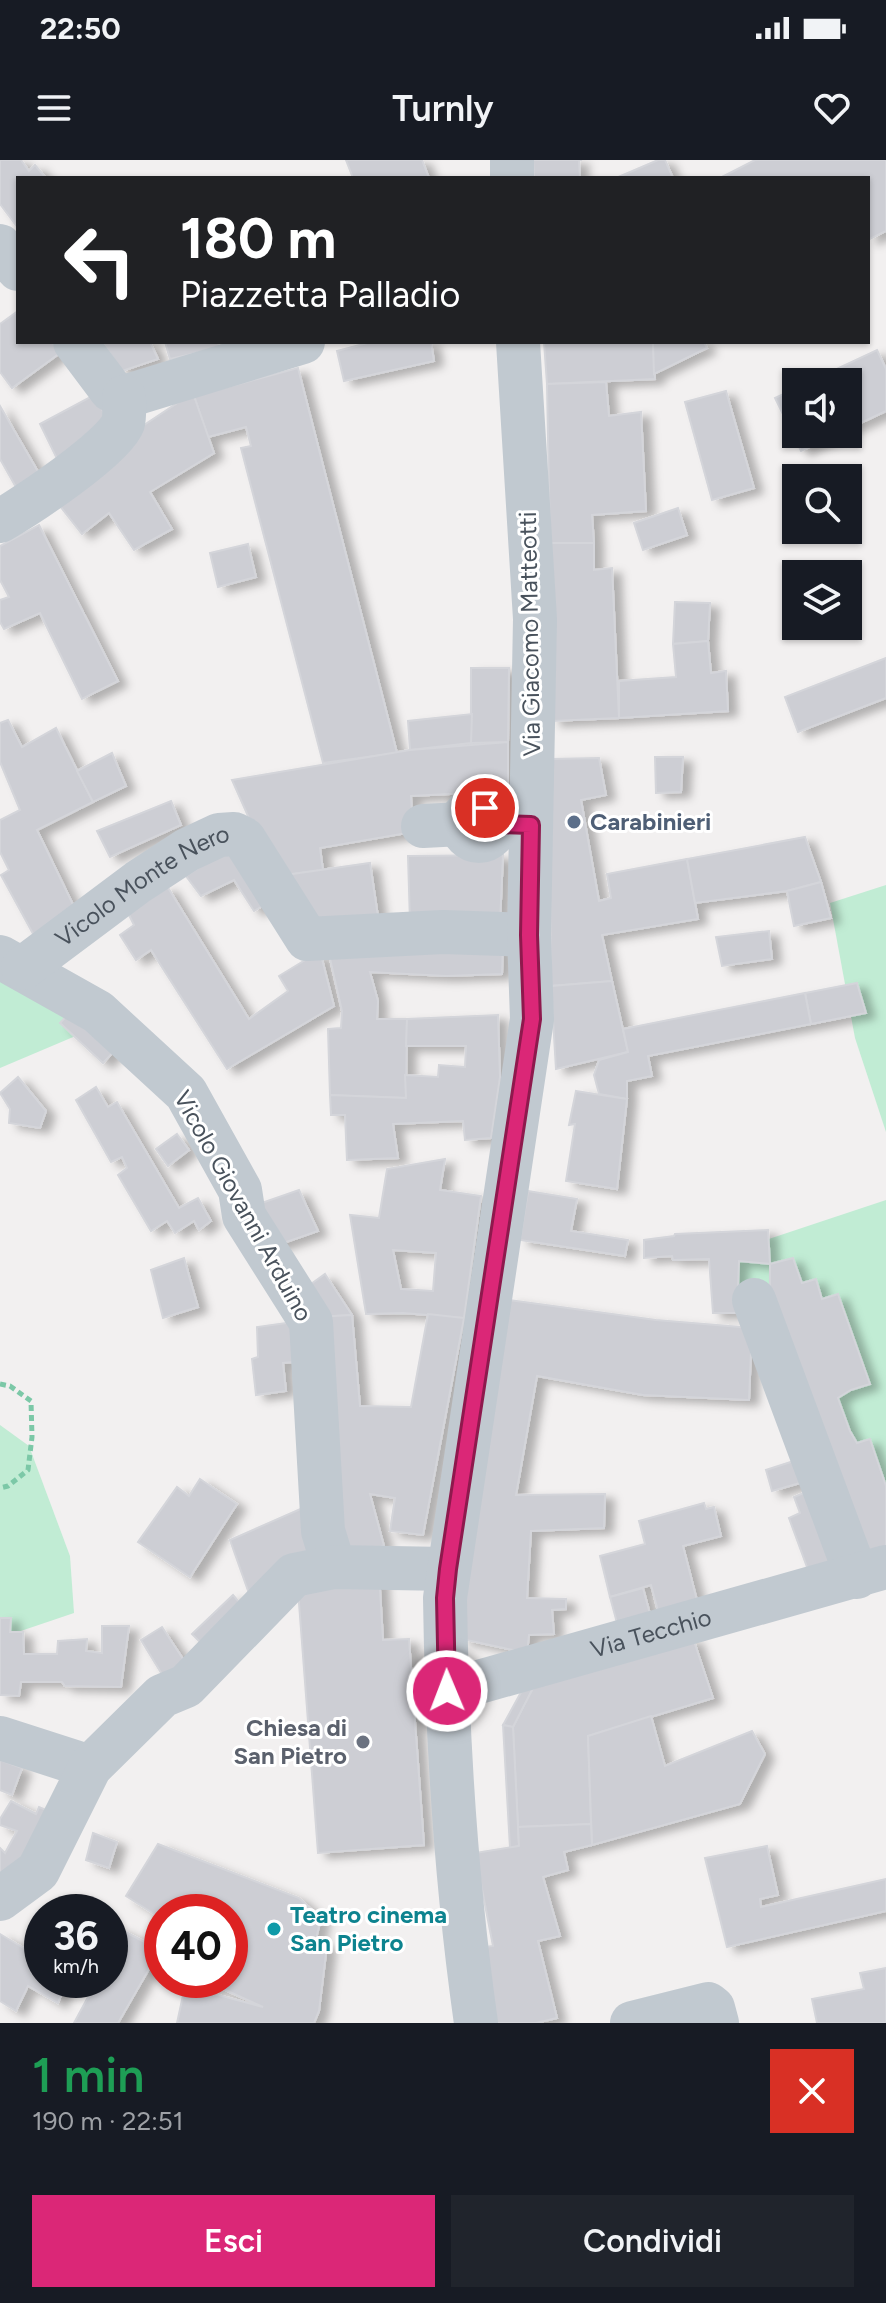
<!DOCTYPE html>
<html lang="it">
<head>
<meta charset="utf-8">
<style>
  :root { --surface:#171b24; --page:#20242c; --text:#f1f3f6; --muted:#9ea1a6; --accent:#db2777 }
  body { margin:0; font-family:Figtree,sans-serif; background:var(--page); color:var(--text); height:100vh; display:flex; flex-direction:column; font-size:30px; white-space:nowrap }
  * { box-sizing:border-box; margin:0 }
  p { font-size:26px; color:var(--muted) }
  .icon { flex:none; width:44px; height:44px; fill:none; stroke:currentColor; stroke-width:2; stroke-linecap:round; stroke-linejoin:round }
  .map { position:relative; height:1863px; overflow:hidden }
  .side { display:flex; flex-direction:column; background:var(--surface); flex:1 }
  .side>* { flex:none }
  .hud { position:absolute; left:16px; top:16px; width:854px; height:168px; border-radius:0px; box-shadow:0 2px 6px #0004; background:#202124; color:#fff; overflow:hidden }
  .buttons { position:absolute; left:782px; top:208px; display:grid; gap:16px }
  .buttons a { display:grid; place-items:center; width:80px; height:80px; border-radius:0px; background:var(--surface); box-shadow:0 2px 6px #0004; font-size:40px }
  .speed { position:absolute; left:24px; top:1734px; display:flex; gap:16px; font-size:40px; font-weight:700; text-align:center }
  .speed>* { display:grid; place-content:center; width:104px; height:104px; border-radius:50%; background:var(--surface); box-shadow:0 2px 6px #0004; line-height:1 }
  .speed small { font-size:20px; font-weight:400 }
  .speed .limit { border:12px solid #d22; background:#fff; color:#111 }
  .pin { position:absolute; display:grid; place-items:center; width:68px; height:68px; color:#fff; margin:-34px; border:4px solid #fff; border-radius:50%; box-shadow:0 2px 8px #0007 }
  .me { position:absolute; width:88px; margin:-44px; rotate:359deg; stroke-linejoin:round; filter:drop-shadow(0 0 6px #0008) }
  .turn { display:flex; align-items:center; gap:28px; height:168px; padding:0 32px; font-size:36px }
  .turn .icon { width:104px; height:104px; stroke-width:2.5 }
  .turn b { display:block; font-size:56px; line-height:68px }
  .round { display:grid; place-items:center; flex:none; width:84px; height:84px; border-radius:0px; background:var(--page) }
  .head { display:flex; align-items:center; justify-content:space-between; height:136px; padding:0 32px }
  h1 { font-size:48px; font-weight:600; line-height:60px; color:#1e9e55 }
  .action { display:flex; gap:16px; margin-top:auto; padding:16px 32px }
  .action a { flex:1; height:92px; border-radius:0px; background:var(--accent); color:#fff; font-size:32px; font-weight:600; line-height:92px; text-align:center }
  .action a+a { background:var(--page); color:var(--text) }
  .status { display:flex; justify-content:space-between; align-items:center; height:56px; padding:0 40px; background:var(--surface); direction:ltr }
  .status svg { height:22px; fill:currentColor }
  header { display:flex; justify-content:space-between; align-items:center; height:104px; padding:0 32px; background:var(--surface); font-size:36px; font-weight:600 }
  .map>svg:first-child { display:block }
</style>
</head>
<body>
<div class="status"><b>22:50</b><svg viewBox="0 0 49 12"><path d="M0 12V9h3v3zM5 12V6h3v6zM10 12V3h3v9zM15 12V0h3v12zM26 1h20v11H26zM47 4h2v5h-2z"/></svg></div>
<header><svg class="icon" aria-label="menu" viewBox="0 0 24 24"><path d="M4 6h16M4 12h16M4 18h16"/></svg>Turnly<svg class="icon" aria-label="heart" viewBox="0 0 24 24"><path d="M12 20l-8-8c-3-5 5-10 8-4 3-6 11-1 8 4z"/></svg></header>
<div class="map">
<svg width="886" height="1863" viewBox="0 0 886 1863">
  <defs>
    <filter id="shadow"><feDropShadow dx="9" dy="5" stdDeviation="4" flood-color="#0004"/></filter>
  </defs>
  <rect width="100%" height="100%" fill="#f2f0f0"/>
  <g fill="#c1ecd4">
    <path d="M886 725V972L855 878 830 743Z"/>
    <path d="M0 789 85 872 0 908Z"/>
    <path d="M886 1040V1390L831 1409 727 1093Z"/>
    <path d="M0 1265 29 1286 70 1396 74 1453 6 1476 0 1475Z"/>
  </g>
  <g fill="#cdced4" stroke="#d4d5da" stroke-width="2" fill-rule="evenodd" filter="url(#shadow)">
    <path d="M0 0H21L29 11 35 5 46 18H18V68L0 44Z"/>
    <path d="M346 0H422L429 18H353Z"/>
    <path d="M533 0H582H579L580 18H534Z"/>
    <path d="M658 0H665L673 18H616Z"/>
    <path d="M755 0H886V71L868 80V18H720Z"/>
    <path d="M18 151V182H52L60 193 12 228 0 212V164Z"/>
    <path d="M102 182H150L158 199 122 211Z"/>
    <path d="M165 182H218L219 188 170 199Z"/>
    <path d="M371 182H431L434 201 344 221 337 191Z"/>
    <path d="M544 182H653L655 219 547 224Z"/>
    <path d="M656 182H704L707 188 654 214 653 183Z"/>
    <path d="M877 190 886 209V251L848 269V222H809Z"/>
    <path d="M298 208 397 593 323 603 241 288 251 286 246 267 208 277 194 236Z"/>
    <path d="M606 222 609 256 641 252 646 351 592 355 594 383H550L547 224Z"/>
    <path d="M796 228V274H837L801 291 775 238Z"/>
    <path d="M726 231 754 328 712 340 685 242Z"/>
    <path d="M94 235 113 269 62 309 40 264Z"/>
    <path d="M194 236 214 293 150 332 172 369 134 390 109 353 82 374 60 346 132 273 182 240Z"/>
    <path d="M0 246 44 322 21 336 0 299Z"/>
    <path d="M678 348 687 375 643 390 634 363Z"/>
    <path d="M39 365 118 521 82 539 40 453 4 469 0 462V440L9 437 0 420V386Z"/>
    <path d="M550 383H594V410L612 408 619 558 552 561Z"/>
    <path d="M248 384 256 417 218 427 210 393Z"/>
    <path d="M675 442 710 443 708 481 673 484Z"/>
    <path d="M708 481 711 513 726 511 728 551 619 558V521L676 517 673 484Z"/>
    <path d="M886 498V538L798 572 785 537Z"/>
    <path d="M471 508H509L508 582 471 583Z"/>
    <path d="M472 554 471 583 410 590 408 561Z"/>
    <path d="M8 560 22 587 56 568 93 642 37 670 78 755 37 781 1 715 9 710 0 692V660L20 650 0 602V563Z"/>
    <path d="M508 582V631L411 636 413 672 320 688 323 710 278 716 264 692 232 620 410 590Z"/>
    <path d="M112 593 126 626 93 642 77 611Z"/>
    <path d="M655 597H683L681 632 656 633Z"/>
    <path d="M599 598 606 635 581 640 599 741 611 738 607 714 687 699 698 759 602 775 612 821 551 826 549 599Z"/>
    <path d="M171 641 181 665 110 697 97 671Z"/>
    <path d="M805 677 821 722 787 731 695 743 687 699Z"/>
    <path d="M231 693 273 740 254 751 234 720 201 736 186 716 214 698Z"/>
    <path d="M503 695 500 763 410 762 408 696Z"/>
    <path d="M370 703 379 763 309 767 278 716Z"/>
    <path d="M821 722 831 758 794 766 787 731Z"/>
    <path d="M167 726 249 859 288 831 279 816 320 791 334 846 227 909 151 790 136 800 120 775 134 765 127 751Z"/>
    <path d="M769 771 772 799 722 806 716 777Z"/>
    <path d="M503 784 502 814 446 816 370 812 378 841 377 859H407L406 938 330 935 328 869 341 868 342 851 328 790Z"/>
    <path d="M612 821 628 892 556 909 551 826Z"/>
    <path d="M857 823 866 853 811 864 805 833Z"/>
    <path d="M805 833 811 864 648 896 652 916 627 921V939L599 934 594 915 599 900 628 892 623 869Z"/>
    <path d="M75 847 119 886 103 903 60 863Z"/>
    <path d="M498 855 500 917 491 978 465 980 463 961 393 964 398 998 347 1000 345 955H331L330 935 406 938 405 915 438 917 439 905 465 907 466 886H406L407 859Z"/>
    <path d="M18 917 46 951 40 968 9 963 10 949 0 933Z"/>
    <path d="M96 927 108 947 117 942 179 1048 198 1038 211 1061 199 1070 194 1061 175 1073 167 1061 151 1071 118 1015 127 1008 122 997 111 1002 76 940Z"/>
    <path d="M576 931 627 939 617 1029 566 1021 575 964 569 965Z"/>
    <path d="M177 974 189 990 168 1006 156 989Z"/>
    <path d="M445 999 440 1030 481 1036 464 1158 403 1153 366 1154 350 1055 379 1058 387 1009ZM393 1090 436 1093 433 1131 401 1129Z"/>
    <path d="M299 1030 318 1071 272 1087 250 1047Z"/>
    <path d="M528 1031 577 1039 571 1071 628 1080 625 1096 520 1080Z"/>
    <path d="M768 1070 770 1104 793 1098 802 1123 816 1119 822 1139 838 1134 870 1224 851 1230 838 1238 850 1271 857 1283 870 1279 886 1326V1394L860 1403 770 1132V1104L739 1101 737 1153H713L709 1099 673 1100 672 1096 644 1098V1080L674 1076 675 1074Z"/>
    <path d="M184 1098 198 1147 163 1158 151 1110Z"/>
    <path d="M325 1114 352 1155 316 1157 304 1129Z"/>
    <path d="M509 1140 656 1160 752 1168 749 1240 643 1235 537 1216 516 1335 605 1334 604 1368 531 1371 527 1438 566 1439V1449L552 1450 554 1474 529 1475 527 1493 462 1479 481 1288Z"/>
    <path d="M428 1154 464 1158 423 1375 390 1371 395 1338 370 1334 384 1386 337 1399 316 1157 352 1155 360 1246 411 1247Z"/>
    <path d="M301 1161 294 1202 283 1203 286 1231 256 1235 252 1199 258 1197 257 1167Z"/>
    <path d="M806 1297 814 1319 772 1331 766 1310Z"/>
    <path d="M200 1319 237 1344 190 1417 138 1382 177 1327 189 1336Z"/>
    <path d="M815 1328 845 1406 811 1418 789 1358 800 1353 794 1337Z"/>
    <path d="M314 1343 316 1395 252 1442 230 1380Z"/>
    <path d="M704 1343 706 1349 714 1347 721 1376 683 1386 700 1452 661 1462 651 1425 610 1437 600 1396 645 1384 639 1361Z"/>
    <path d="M379 1412 383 1480 409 1479 424 1685 318 1693 298 1430Z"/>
    <path d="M643 1428 653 1465 620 1474 610 1437Z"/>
    <path d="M233 1435 245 1449 205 1487 192 1474Z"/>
    <path d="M0 1458H11L10 1472H23L24 1494H57L58 1481 87 1479 86 1491 102 1493V1466H129L121 1527 65 1526 62 1522H21L19 1536 0 1535Z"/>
    <path d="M162 1467 187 1505 163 1516 141 1480Z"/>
    <path d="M693 1478 713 1538 588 1576 591 1664 518 1667 513 1567 536 1522Z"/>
    <path d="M531 1514 536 1522 513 1567 503 1565Z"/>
    <path d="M651 1556 665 1606 752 1571 765 1594 740 1644 592 1685 588 1576Z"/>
    <path d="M503 1565 513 1567 519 1686 510 1688Z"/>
    <path d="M0 1600 22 1608 12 1635 0 1630Z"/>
    <path d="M11 1641 36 1654 39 1647 49 1651 43 1679 0 1726V1688L5 1693 17 1671 0 1665V1659Z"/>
    <path d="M591 1664 592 1685 564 1692 568 1710 543 1717 560 1776 538 1781 557 1858 536 1863H492L476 1788 493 1786 475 1693 519 1686 518 1667Z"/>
    <path d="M93 1673 117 1682 109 1708 86 1700Z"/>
    <path d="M158 1684 299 1738 321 1758 316 1779 327 1785 319 1851 314 1863H177L185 1826 263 1847 203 1820H230V1752H162V1759L126 1736Z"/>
    <path d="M767 1686 778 1735 760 1739 761 1747 886 1719V1751L727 1787 705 1698Z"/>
    <path d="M118 1768 160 1790 118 1863H74L95 1824 92 1820H110V1789Z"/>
    <path d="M0 1774 42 1799V1820H67L58 1843 28 1826 16 1851 0 1841Z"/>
    <path d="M886 1808V1863H817L812 1839 864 1829 860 1813Z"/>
  </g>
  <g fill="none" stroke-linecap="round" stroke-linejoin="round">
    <path stroke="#7cc8a7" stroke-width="5" stroke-dasharray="6 4" stroke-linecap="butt" d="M0 1224 10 1226 31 1241 32 1277 28 1310 8 1326 0 1328"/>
    <g stroke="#c1c9d0" stroke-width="44">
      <path d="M512 0V18"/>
      <path d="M0 86 18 109"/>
      <path d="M75 182 111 230 124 237"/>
      <path d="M124 237 303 182"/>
      <path d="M0 361C26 346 114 288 123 263 125 256 124 244 124 237"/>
      <circle cx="479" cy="664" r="17"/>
      <path d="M423 666 461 664"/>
      <path d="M0 797 98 852 186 933 240 1030 244 1056 311 1162 323 1371 334 1407"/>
      <path id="s1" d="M23 808 138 722 187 690 219 675 234 674 244 679 307 779 443 772 529 775"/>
      <path d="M754 1140 857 1417"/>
      <path id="s2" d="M447 1531 886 1407"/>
      <path d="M0 1578 90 1607"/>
      <path d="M0 1739 38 1711 90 1607 162 1536 186 1526 294 1415 334 1407 448 1409"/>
      <path d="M476 1863C456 1722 447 1580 445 1438L532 859 529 775 535 459 518 182"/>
      <path d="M632 1863 708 1844 713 1848 717 1863"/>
    </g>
  </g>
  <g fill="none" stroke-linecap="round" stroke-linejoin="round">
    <g stroke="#8e194d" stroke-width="20">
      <path id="route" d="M447 1531 445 1438 448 1409 532 859 529 775 531 665 496 664 491 651 485 648"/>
    </g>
    <use href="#route" stroke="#db2777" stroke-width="14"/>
  </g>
  <circle fill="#5c6f8a" stroke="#fff" stroke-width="3" cx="574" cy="662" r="8"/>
  <circle fill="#6b7280" stroke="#fff" stroke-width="3" cx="363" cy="1582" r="8"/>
  <circle fill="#0f9aa8" stroke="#fff" stroke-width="3" cx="274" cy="1769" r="8"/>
  <g text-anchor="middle" stroke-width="6" stroke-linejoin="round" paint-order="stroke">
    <g font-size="24" fill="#49525c" stroke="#fff">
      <text transform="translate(530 474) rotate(-91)" y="8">Via Giacomo Matteotti</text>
      <text dy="8" stroke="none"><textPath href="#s1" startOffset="146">Vicolo Monte Nero</textPath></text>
      <text transform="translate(243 1046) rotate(61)" y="8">Vicolo Giovanni Arduino</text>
      <text dy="8" stroke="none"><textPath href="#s2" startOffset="212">Via Tecchio</textPath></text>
    </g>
    <g font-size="24" font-weight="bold" fill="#4e5e75" stroke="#fff" text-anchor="start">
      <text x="590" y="670">Carabinieri</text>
    </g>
    <g font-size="24" font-weight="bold" fill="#5b616d" stroke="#fff" text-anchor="end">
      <text x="347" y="1576">Chiesa di<tspan x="347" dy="28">San Pietro</tspan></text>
    </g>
    <g font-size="24" font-weight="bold" fill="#0d838f" stroke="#fff" text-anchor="start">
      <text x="290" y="1763">Teatro cinema<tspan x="290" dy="28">San Pietro</tspan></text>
    </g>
  </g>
</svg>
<div class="buttons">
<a><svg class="icon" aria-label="sound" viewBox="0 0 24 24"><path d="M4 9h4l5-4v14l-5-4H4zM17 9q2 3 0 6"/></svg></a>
<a><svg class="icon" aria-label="search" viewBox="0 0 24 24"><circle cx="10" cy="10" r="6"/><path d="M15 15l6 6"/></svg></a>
<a><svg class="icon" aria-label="layers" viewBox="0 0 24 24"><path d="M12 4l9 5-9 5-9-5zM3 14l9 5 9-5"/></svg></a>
</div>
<div class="speed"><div>36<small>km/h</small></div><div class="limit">40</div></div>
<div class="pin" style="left:485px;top:648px;background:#d93025"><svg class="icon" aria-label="arrive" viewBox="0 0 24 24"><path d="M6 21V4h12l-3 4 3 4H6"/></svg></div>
<svg class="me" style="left:447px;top:1531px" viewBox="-20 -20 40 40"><circle r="17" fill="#db2777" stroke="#fff" stroke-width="3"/><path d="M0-11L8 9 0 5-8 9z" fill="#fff"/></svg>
<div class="hud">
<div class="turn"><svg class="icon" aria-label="left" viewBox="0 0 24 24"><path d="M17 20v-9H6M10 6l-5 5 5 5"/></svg><div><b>180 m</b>Piazzetta Palladio</div></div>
</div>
</div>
<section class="side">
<div class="head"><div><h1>1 min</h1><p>190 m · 22:51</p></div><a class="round" style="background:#d93025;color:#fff"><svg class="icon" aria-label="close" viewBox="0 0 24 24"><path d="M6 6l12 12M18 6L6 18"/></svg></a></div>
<div class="action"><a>Esci</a><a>Condividi</a></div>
</section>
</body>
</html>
